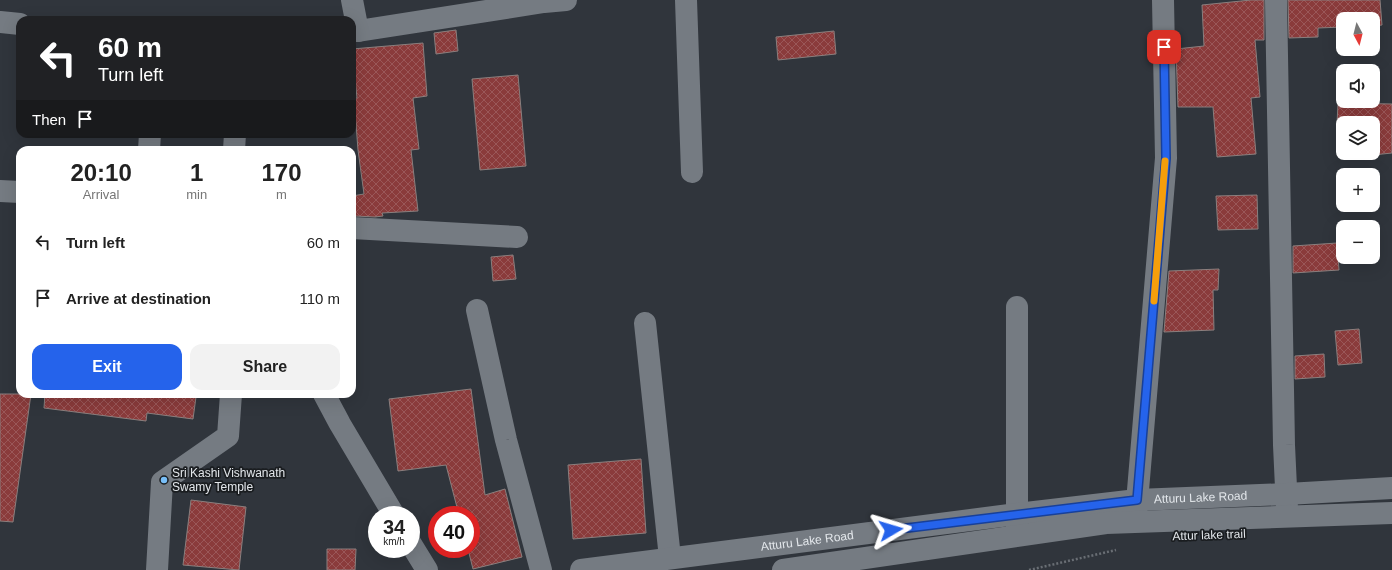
<!DOCTYPE html>
<html lang="en">
<head>
<meta charset="utf-8">
<style>
  :root { --surface:#fff; --page:#f2f2f2; --text:#222; --muted:#767676; --accent:#2563eb }
  body { margin:0; font-family:Arial,sans-serif; background:var(--page); color:var(--text); height:100vh; display:flex; flex-direction:column; font-size:15px; white-space:nowrap }
  * { box-sizing:border-box; margin:0 }
  p { font-size:13px; color:var(--muted) }
  .icon { flex:none; width:22px; height:22px; fill:none; stroke:currentColor; stroke-width:2; stroke-linecap:round; stroke-linejoin:round }
  .map { position:relative; flex:1; overflow:hidden }
  .sheet { position:absolute; left:16px; top:146px; width:340px; height:252px; display:flex; flex-direction:column; background:var(--surface); border-radius:12px; box-shadow:0 4px 16px #0002 }
  .sheet>* { flex:none }
  .hud { position:absolute; left:16px; top:16px; width:340px; height:122px; border-radius:12px; box-shadow:0 4px 16px #0002; background:#202124; color:#fff; overflow:hidden }
  .needle { width:26px; rotate:173deg }
  .controls { position:absolute; left:1336px; top:12px; display:grid; gap:8px }
  .controls a { display:grid; place-items:center; width:44px; height:44px; border-radius:8px; background:var(--surface); box-shadow:0 4px 16px #0002; font-size:20px }
  .speed { position:absolute; left:368px; top:506px; display:flex; gap:8px; font-size:20px; font-weight:700; text-align:center }
  .speed>* { display:grid; place-content:center; width:52px; height:52px; border-radius:50%; background:var(--surface); box-shadow:0 4px 16px #0002; line-height:1 }
  .speed small { font-size:10px; font-weight:400 }
  .speed .limit { border:6px solid #d22; background:#fff; color:#111 }
  .pin { position:absolute; display:grid; place-items:center; width:34px; height:34px; color:#fff; margin:-17px; border-radius:8px; box-shadow:0 2px 6px #0006 }
  .me { position:absolute; width:44px; margin:-22px; rotate:83deg; stroke-linejoin:round; filter:drop-shadow(0 0 3px #0008) }
  .turn { display:flex; align-items:center; gap:14px; height:84px; padding:0 16px; font-size:18px }
  .turn .icon { width:52px; height:52px; stroke-width:2.5 }
  .turn b { display:block; font-size:28px; line-height:34px }
  .then { display:flex; align-items:center; height:38px; padding:0 16px; background:#0003; gap:8px; font-size:15px }
  .eta { display:flex; justify-content:space-evenly; align-items:center; height:68px; text-align:center }
  .eta b { font-size:24px; font-weight:700; line-height:28px }
  .action { display:flex; gap:8px; margin-top:auto; padding:8px 16px }
  .action a { flex:1; height:46px; border-radius:12px; background:var(--accent); color:#fff; font-size:16px; font-weight:700; line-height:46px; text-align:center }
  .action a+a { background:var(--page); color:var(--text) }
  ul { padding:0; list-style:none }
  li { display:flex; align-items:center; gap:12px; height:56px; padding:0 16px }
  li div { flex:1 }
  li b { display:block; font-size:15px }
  li em { font-style:normal }
  .map>svg:first-child { display:block }
</style>
</head>
<body>
<div class="map">
<svg width="1392" height="570" viewBox="0 0 1392 570">
  <defs>
    <pattern id="building-cross-hatch" width="8" height="8" patternUnits="userSpaceOnUse"><rect width="8" height="8" fill="#8a3b3b"/><path d="M0 0l8 8M0 8l8-8" fill="none" stroke="#9a5758"/></pattern>
  </defs>
  <rect width="100%" height="100%" fill="#30353c"/>
  <g fill="url(#building-cross-hatch)" stroke="#8a7f7e">
    <path d="M1251 0H1264V40H1255L1260 97 1251 98 1256 154 1217 157 1213 107H1178L1176 49 1204 46 1202 5Z"/>
    <path d="M1288 0H1380L1382 25 1373 26V19H1343V27L1318 28V37L1289 38Z"/>
    <path d="M456 30 458 51 436 54 434 33Z"/>
    <path d="M834 31 836 54 778 60 776 37Z"/>
    <path d="M423 43 427 96 413 98 419 149 411 150 418 211 382 213 383 216 375 217 355 216 352 196 364 194 358 150 354 98H357L352 49Z"/>
    <path d="M518 75 526 166 480 170 472 79Z"/>
    <path d="M1338 103 1392 104V153L1373 155V123H1343V150H1339L1337 124Z"/>
    <path d="M1257 195 1258 229 1218 230 1216 196Z"/>
    <path d="M1337 243 1339 270 1293 273V246Z"/>
    <path d="M513 255 516 279 493 281 491 257Z"/>
    <path d="M1219 269 1218 290H1213L1214 330 1164 332 1169 271Z"/>
    <path d="M1359 329 1362 363 1338 365 1335 331Z"/>
    <path d="M1324 354 1325 377 1295 379V356Z"/>
    <path d="M471 389 485 495 505 489 522 557 473 569 468 549H471V515H459L446 465 398 471 389 399Z"/>
    <path d="M0 394H31L13 522 0 521Z"/>
    <path d="M45 394H170L196 397 193 419 147 413 146 421 44 408Z"/>
    <path d="M641 459 646 533 573 539 568 465Z"/>
    <path d="M191 500 246 507 239 570 183 565Z"/>
    <path d="M327 549H356L355 570H327Z"/>
  </g>
  <g fill="none" stroke-linecap="round" stroke-linejoin="round">
    <path stroke="#696e74" stroke-width="2.5" stroke-dasharray="2 2" stroke-linecap="butt" d="M1029 570 1116 550"/>
    <g stroke="#757b82" stroke-width="22">
      <path d="M352 0 358 31H352"/>
      <path d="M686 0 692 172"/>
      <path d="M1276 0 1284 445 1287 509"/>
      <path d="M0 22 20 24"/>
      <path d="M358 31 544 2 566 0"/>
      <path d="M149 150 150 134"/>
      <path d="M234 150 235 134"/>
      <path d="M0 191 20 192"/>
      <path d="M352 228 517 237"/>
      <path d="M477 310 506 440 541 570"/>
      <path d="M645 323 670 558"/>
      <path d="M324 394 340 424 394 515"/>
      <path d="M1136 514 1166 158 1163 0"/>
      <path d="M1017 529V307"/>
      <path d="M411 544 427 570"/>
      <path d="M157 570 162 482 228 436 231 394"/>
      <path id="s1" d="M581 570 1017 514 1137 500 1287 494 1392 488"/>
      <path d="M783 570 1106 523 1392 513"/>
    </g>
  </g>
  <g fill="none" stroke-linecap="round" stroke-linejoin="round">
    <g stroke="#184099" stroke-width="10">
      <path id="route" d="M891 530 1137 500 1166 158 1164 47"/>
    </g>
    <use href="#route" stroke="#2563eb" stroke-width="7"/>
    <path stroke="#f59e0b" stroke-width="7" d="M1154 301 1165 161"/>
  </g>
  <circle fill="#79bff8" stroke="#1a1d20" stroke-width="1.5" cx="164" cy="480" r="4"/>
  <g text-anchor="middle" stroke-width="3.5" stroke-linejoin="round" paint-order="stroke">
    <g font-size="12" fill="#e3e7eb" stroke="#1a1d20" text-anchor="start">
      <text x="172" y="477">Sri Kashi Vishwanath<tspan x="172" dy="14">Swamy Temple</tspan></text>
    </g>
    <g font-size="12" fill="#e3e7eb" stroke="#1a1d20">
      <text dy="4" stroke="none"><textPath href="#s1" startOffset="624">Atturu Lake Road</textPath></text>
      <text transform="translate(1209 535) rotate(-2)" y="4">Attur lake trail</text>
      <text dy="4" stroke="none"><textPath href="#s1" startOffset="228">Atturu Lake Road</textPath></text>
    </g>
  </g>
</svg>
<div class="controls">
<a><svg class="needle" viewBox="-14 -14 28 28"><path d="M0-13l5 13h-10z" fill="#e53935"/><path d="M0 13l5-13h-10z" fill="#767676"/></svg></a>
<a><svg class="icon" aria-label="sound" viewBox="0 0 24 24"><path d="M4 9h4l5-4v14l-5-4H4zM17 9q2 3 0 6"/></svg></a>
<a><svg class="icon" aria-label="layers" viewBox="0 0 24 24"><path d="M12 4l9 5-9 5-9-5zM3 14l9 5 9-5"/></svg></a>
<a>+</a>
<a>−</a>
</div>
<div class="speed"><div>34<small>km/h</small></div><div class="limit">40</div></div>
<div class="pin" style="left:1164px;top:47px;background:#d93025"><svg class="icon" aria-label="arrive" viewBox="0 0 24 24"><path d="M6 21V4h12l-3 4 3 4H6"/></svg></div>
<svg class="me" style="left:891px;top:530px" viewBox="-20 -20 40 40"><path d="M0-17L14 15 0 8-14 15z" fill="#2563eb" stroke="#fff" stroke-width="4"/></svg>
<div class="hud">
<div class="turn"><svg class="icon" aria-label="left" viewBox="0 0 24 24"><path d="M17 20v-9H6M10 6l-5 5 5 5"/></svg><div><b>60 m</b>Turn left</div></div>
<div class="then">Then<svg class="icon" aria-label="arrive" viewBox="0 0 24 24"><path d="M6 21V4h12l-3 4 3 4H6"/></svg></div>
</div>
<section class="sheet">
<div class="eta">
<div><b>20:10</b><p>Arrival</p></div>
<div><b>1</b><p>min</p></div>
<div><b>170</b><p>m</p></div>
</div>
<ul>
<li><svg class="icon" aria-label="left" viewBox="0 0 24 24"><path d="M17 20v-9H6M10 6l-5 5 5 5"/></svg><div><b>Turn left</b></div><em>60 m</em></li>
<li><svg class="icon" aria-label="arrive" viewBox="0 0 24 24"><path d="M6 21V4h12l-3 4 3 4H6"/></svg><div><b>Arrive at destination</b></div><em>110 m</em></li>
</ul>
<div class="action"><a>Exit</a><a>Share</a></div>
</section>
</div>
</body>
</html>
